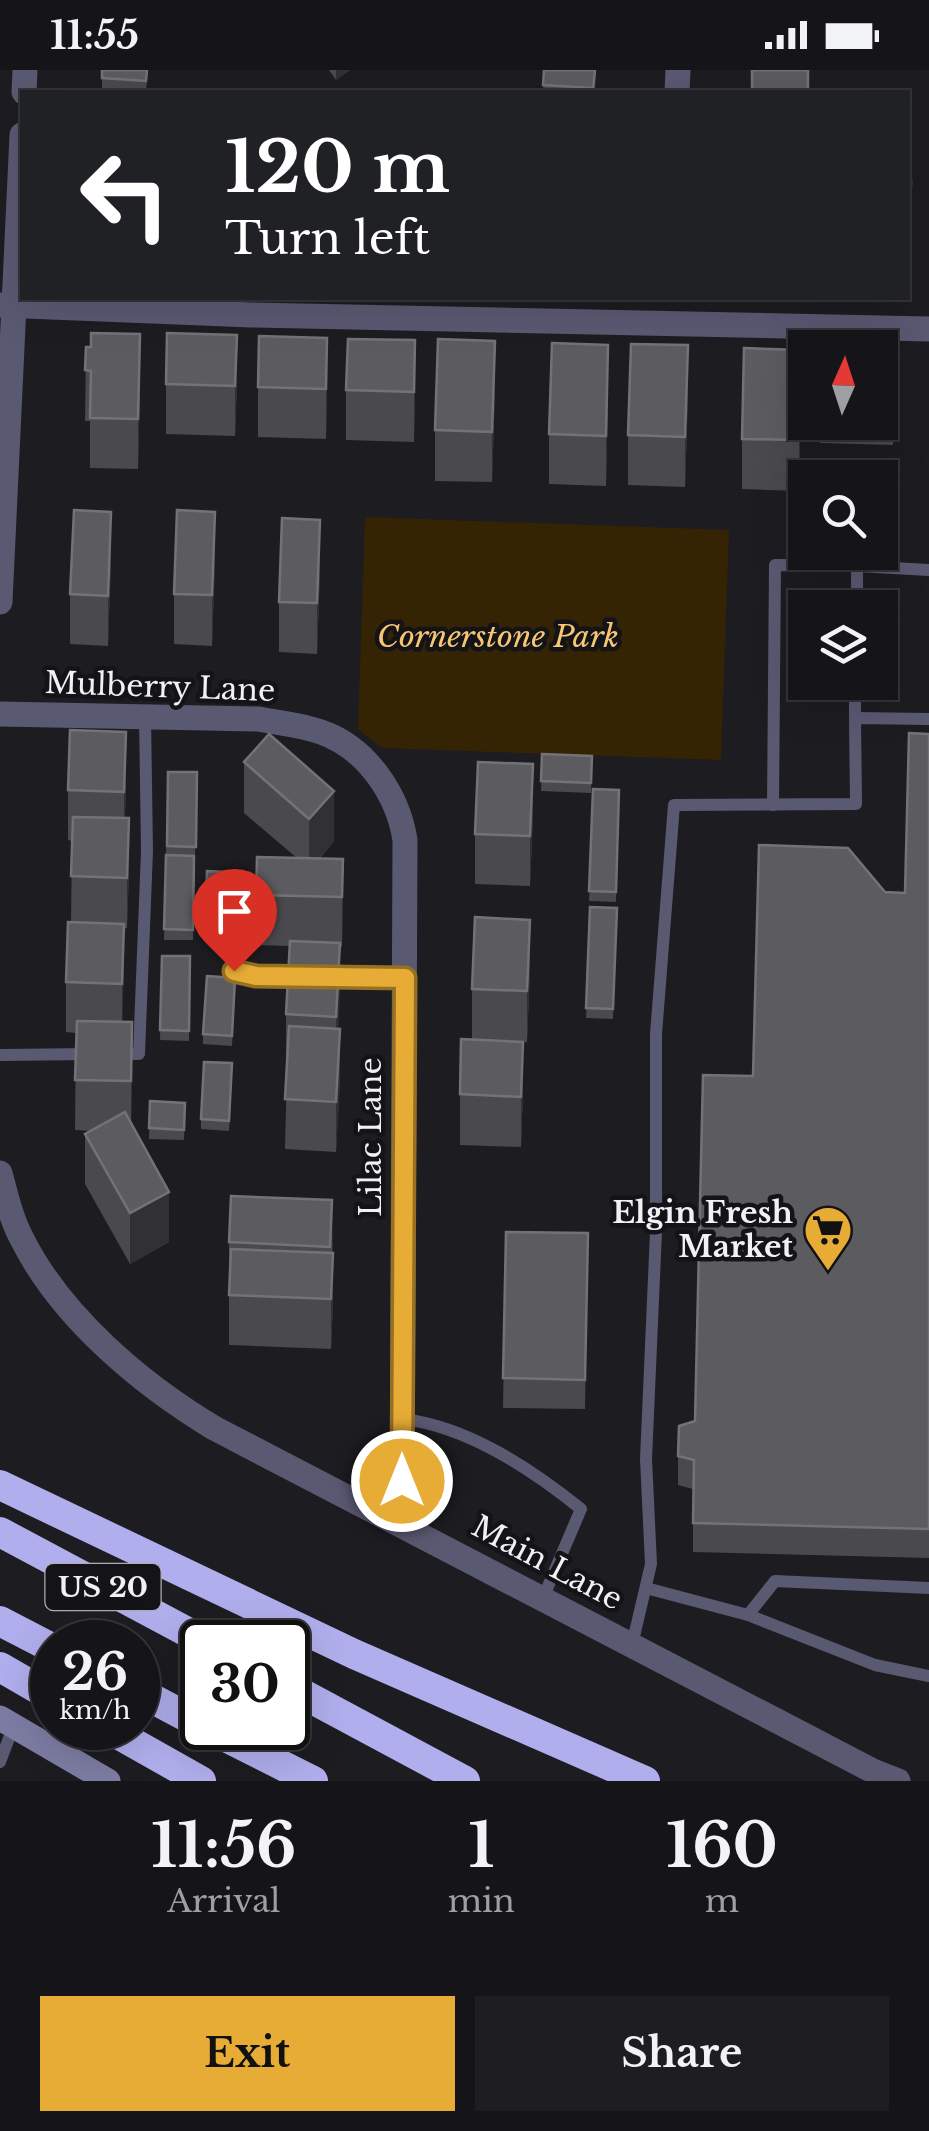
<!DOCTYPE html>
<html lang="en">
<head>
<meta charset="utf-8">
<style>
  :root { --surface:#151519; --page:#1e1e22; --text:#f1f3f6; --muted:#9d9fa2; --line:#343438; --accent:#e6ac36 }
  body { margin:0; font-family:"Libre Baskerville",serif; background:var(--page); color:var(--text); height:100vh; display:flex; flex-direction:column; font-size:38px; white-space:nowrap }
  * { box-sizing:border-box; margin:0 }
  p { font-size:32px; color:var(--muted) }
  .icon { flex:none; width:55px; height:55px; fill:none; stroke:currentColor; stroke-width:2; stroke-linecap:round; stroke-linejoin:round }
  .map { position:relative; height:1711px; overflow:hidden }
  .drawer { display:flex; flex-direction:column; background:var(--surface); flex:1 }
  .drawer>* { flex:none }
  .banner { position:absolute; left:20px; top:20px; width:890px; height:210px; border-radius:0px; box-shadow:0 10px 40px #0002,0 0 0 2px var(--line); background:#202124; color:#fff; overflow:hidden }
  .needle { width:65px; rotate:3deg }
  .tools { position:absolute; left:788px; top:260px; display:grid; gap:20px }
  .tools a { display:grid; place-items:center; width:110px; height:110px; border-radius:0px; background:var(--surface); box-shadow:0 10px 40px #0002,0 0 0 2px var(--line); font-size:50px }
  .speed { position:absolute; left:30px; top:1550px; display:flex; gap:20px; font-size:50px; font-weight:700; text-align:center }
  .speed>* { display:grid; place-content:center; width:130px; height:130px; border-radius:50%; background:var(--surface); box-shadow:0 10px 40px #0002,0 0 0 2px var(--line); line-height:1 }
  .speed small { font-size:25px; font-weight:400 }
  .speed .limit { border:5px solid #111; border-radius:15px; background:#fff; color:#111 }
  .pin { position:absolute; display:grid; place-items:center; width:85px; height:85px; color:#fff; margin:-102px -42px; border-radius:50% 50% 50% 0; rotate:-45deg; box-shadow:0 0 10px #0007 }
  .pin .icon { rotate:45deg }
  .me { position:absolute; width:110px; margin:-55px; rotate:0deg; stroke-linejoin:round; filter:drop-shadow(0 0 8px #0008) }
  .turn { display:flex; align-items:center; gap:35px; height:210px; padding:0 40px; font-size:45px }
  .turn .icon { width:130px; height:130px; stroke-width:2.5 }
  .turn b { display:block; font-size:70px; line-height:85px }
  .eta { display:flex; justify-content:space-evenly; align-items:center; height:170px; text-align:center }
  .eta b { font-size:60px; font-weight:700; line-height:70px }
  .primary-button { display:flex; gap:20px; margin-top:auto; padding:20px 40px }
  .primary-button a { flex:1; height:115px; border-radius:0px; background:var(--accent); color:#111; font-size:40px; font-weight:700; line-height:115px; text-align:center }
  .primary-button a+a { background:var(--page); color:var(--text) }
  .status { display:flex; justify-content:space-between; align-items:center; height:70px; padding:0 50px; background:var(--surface); direction:ltr }
  .status svg { height:28px; fill:currentColor }
  .map>svg:first-child { display:block }
</style>
</head>
<body>
<div class="status"><b>11:55</b><svg viewBox="0 0 49 12"><path d="M0 12V9h3v3zM5 12V6h3v6zM10 12V3h3v9zM15 12V0h3v12zM26 1h20v11H26zM47 4h2v5h-2z"/></svg></div>
<div class="map">
<svg width="929" height="1711" viewBox="0 0 929 1711">
  <rect width="100%" height="100%" fill="#1c1c21"/>
  <path fill="#342403" d="M365 447 729 460 721 690 382 678 358 659Z"/>
  <g fill="none" stroke-linecap="round" stroke-linejoin="round">
    <g stroke="#5a5972" stroke-width="12">
      <path d="M857 496 929 500"/>
      <path d="M855 648V612"/>
      <path d="M773 735 775 495 857 496V538"/>
      <path d="M235 901 256 906 302 907"/>
      <path d="M327 907 405 908"/>
      <path d="M117 984H139L147 781 145 646"/>
      <path d="M0 985 92 984"/>
      <path d="M402 1349C467 1356 531 1399 581 1439L543 1528"/>
      <path d="M646 1518 748 1545 875 1595 929 1606"/>
      <path d="M748 1545 775 1511 929 1518"/>
      <path d="M632 1575 651 1494 646 1389 656 1162V964L674 735 856 734 855 648 929 649"/>
      <path d="M0 1692 14 1655"/>
    </g>
    <g stroke="#5a5972" stroke-width="25">
      <path d="M24 22 25 0"/>
      <path d="M677 22 678 0"/>
      <path d="M0 235 252 245 929 259"/>
      <path d="M0 532 22 65"/>
      <path d="M0 644 259 649C279 653 302 655 321 662 367 678 398 725 405 770L402 1454"/>
      <path d="M0 1103C6 1125 11 1149 22 1169 61 1247 141 1314 214 1358L875 1702 898 1711"/>
    </g>
    <path stroke="#7d7ca3" stroke-width="25" d="M0 1648 108 1711"/>
    <g stroke="#b0aeec" stroke-width="30">
      <path d="M0 1415 354 1584 645 1711"/>
      <path d="M0 1462 206 1572"/>
      <path d="M0 1551 52 1578"/>
      <path d="M0 1597 52 1627"/>
      <path d="M288 1616 465 1711"/>
      <path d="M138 1621 202 1655"/>
      <path d="M107 1658 201 1711"/>
      <path d="M208 1658 313 1711"/>
    </g>
  </g>
  <g fill="#4a4a4e">
    <path d="M102 0H148L146 22H100L102 21Z"/>
    <path d="M329 0H350L336 10Z"/>
    <path d="M544 0H596L595 22H543Z"/>
    <path d="M908 111H911L910 176H908Z"/>
    <path d="M86 277 140 314 138 399 90 398V351H85Z"/>
    <path d="M880 280H894L893 375 820 373V352H880Z"/>
    <path d="M166 314 237 315 235 366 166 364Z"/>
    <path d="M258 317 327 318 326 369 258 367Z"/>
    <path d="M346 320 415 321 414 372 346 370Z"/>
    <path d="M495 321 492 412 435 411V360Z"/>
    <path d="M608 325 606 416 549 414V364Z"/>
    <path d="M688 326 685 417 628 415V365Z"/>
    <path d="M801 330 799 421 742 419V369Z"/>
    <path d="M111 492 108 576 70 574V524Z"/>
    <path d="M215 492 212 576 174 574V524Z"/>
    <path d="M320 500 317 584 279 582V532Z"/>
    <path d="M929 664V1488L693 1482V1419L678 1415V1386L695 1351 753 1006 885 822 905 823Z"/>
    <path d="M542 684 592 686 591 723 541 721Z"/>
    <path d="M244 692 334 771 319 789H343L342 877H340L338 959 340 1009 336 1082 285 1079 287 994H286V944L289 876 256 875V825L297 788 244 743Z"/>
    <path d="M168 702H197L193 870H164Z"/>
    <path d="M126 712 125 748 129 798 127 858H124L122 952 132 1002 131 1054 169 1172 130 1194 85 1114V1064L91 1061 75 1060 76 963 66 962V912L71 852 72 771 68 770V720Z"/>
    <path d="M593 719 619 720 616 832 589 831Z"/>
    <path d="M533 745 530 816 475 814V764Z"/>
    <path d="M207 801 250 803 249 842 206 841Z"/>
    <path d="M590 837 617 838 613 949 586 948Z"/>
    <path d="M162 886H190L189 971 160 970Z"/>
    <path d="M530 900 527 972 472 970V919Z"/>
    <path d="M235 918 232 976 203 974V964Z"/>
    <path d="M232 1003 229 1061 201 1059V1049Z"/>
    <path d="M523 1022 521 1077 460 1075V1024Z"/>
    <path d="M150 1031 185 1033 184 1070 149 1069Z"/>
    <path d="M332 1130 333 1233 331 1279 229 1275V1172Z"/>
    <path d="M506 1162 588 1163 585 1339 503 1338Z"/>
  </g>
  <g fill="#303035">
    <path d="M336 0H350L336 10Z"/>
    <path d="M140 264V314L138 399V349Z"/>
    <path d="M237 265V315L235 366V316Z"/>
    <path d="M327 268V318L326 369V319Z"/>
    <path d="M415 270V321L414 372V322Z"/>
    <path d="M495 271V321L492 412V362Z"/>
    <path d="M608 275V325L606 416V366Z"/>
    <path d="M688 275V326L685 417V367Z"/>
    <path d="M801 280V330L799 421V370Z"/>
    <path d="M894 280V331L893 375V325Z"/>
    <path d="M111 442V492L108 576V526Z"/>
    <path d="M215 442V492L212 576V525Z"/>
    <path d="M320 450V500L317 584V533Z"/>
    <path d="M126 662V712L124 772V722Z"/>
    <path d="M533 694V745L530 816V766Z"/>
    <path d="M334 721V771L309 799V749Z"/>
    <path d="M129 748V798L127 858V808Z"/>
    <path d="M343 789V840L342 877V827Z"/>
    <path d="M530 850V900L527 972V921Z"/>
    <path d="M124 854V904L122 964V914Z"/>
    <path d="M340 873V924L336 997V947Z"/>
    <path d="M132 952V1002L131 1062V1011Z"/>
    <path d="M340 959V1009L336 1082V1032Z"/>
    <path d="M523 972V1022L521 1077V1027Z"/>
    <path d="M169 1122V1172L130 1194V1143Z"/>
    <path d="M333 1183V1233L331 1279V1229Z"/>
  </g>
  <g fill="#5c5c60" stroke="#737377" stroke-width="2.5">
    <path d="M102 0H147L146 11 102 8Z"/>
    <path d="M544 0H595L593 18 543 15Z"/>
    <rect x="752" y="0" width="56" height="22"/>
    <path d="M908 111H911L910 155H908Z"/>
    <path d="M91 263 140 264 138 349 90 348 91 301 85 300 86 277H91Z"/>
    <path d="M167 263 237 265 235 316 166 314Z"/>
    <path d="M259 266 327 268 326 319 258 317Z"/>
    <path d="M348 269 415 270 414 322 346 320Z"/>
    <path d="M438 269 495 271 492 362 435 360Z"/>
    <path d="M552 273 608 275 606 366 549 364Z"/>
    <path d="M631 274 688 275 685 367 628 365Z"/>
    <path d="M744 278 801 280 799 370 742 369Z"/>
    <path d="M880 280H894L893 325 880 324Z"/>
    <path d="M74 440 111 442 108 526 70 524Z"/>
    <path d="M177 440 215 442 212 525 174 524Z"/>
    <path d="M282 448 320 450 317 533 279 532Z"/>
    <path d="M70 660 126 662 124 722 68 720Z"/>
    <path d="M909 663 929 664V1459L693 1453 694 1390 678 1386 679 1356 695 1351 703 1005 753 1006 759 775 848 778 885 822 905 823Z"/>
    <path d="M269 664 334 721 309 749 244 692Z"/>
    <path d="M542 684 592 686 591 713 541 711Z"/>
    <path d="M478 692 533 694 530 766 475 764Z"/>
    <path d="M168 702H197L196 777 167 776Z"/>
    <path d="M593 719 619 720 616 822 589 821Z"/>
    <path d="M73 747 129 748 127 808 71 806Z"/>
    <path d="M166 785 194 786 193 860 164 859Z"/>
    <path d="M257 787 343 789 342 827 256 825Z"/>
    <path d="M207 801 250 803 249 832 206 831Z"/>
    <path d="M590 837 617 838 613 939 586 938Z"/>
    <path d="M475 847 530 850 527 921 472 919Z"/>
    <path d="M68 852 124 854 122 914 66 912Z"/>
    <path d="M290 871 340 873 336 947 286 944Z"/>
    <path d="M162 886H190L189 961 160 960Z"/>
    <path d="M207 906 235 908 232 966 203 964Z"/>
    <path d="M77 951 132 952 131 1011 75 1010Z"/>
    <path d="M289 956 340 959 336 1032 285 1029Z"/>
    <path d="M461 969 523 972 521 1027 460 1024Z"/>
    <path d="M204 992 232 993 229 1051 201 1049Z"/>
    <path d="M150 1031 185 1033 184 1060 149 1058Z"/>
    <path d="M125 1042 169 1122 130 1143 85 1064Z"/>
    <path d="M231 1126 332 1130 330 1177 229 1172Z"/>
    <path d="M506 1162 588 1163 585 1310 503 1308Z"/>
    <path d="M231 1179 333 1183 331 1229 229 1225Z"/>
  </g>
  <g fill="none" stroke-linecap="round" stroke-linejoin="round">
    <g stroke="#967023" stroke-width="25">
      <path id="route" d="M234 901 256 906 405 908 402 1411"/>
    </g>
    <use href="#route" stroke="#e6ac36" stroke-width="18"/>
  </g>
  <defs>
    <g id="supermarket-pin" transform="scale(2.5)"><path d="M0 17L-7.5 6A9.5 9.5 0 1 1 7.5 6Z" fill="#e6ac36" stroke="#131318"/><path d="M-6-5.5h2.5l.6 2H6L4.5 2H-2.5L-4.4-4H-6ZM-1.5 3.2a1.3 1.3 0 1 0 .1 0ZM3 3.2a1.3 1.3 0 1 0 .1 0Z" fill="#111"/></g>
  </defs>
  <g fill-rule="evenodd">
    <use href="#supermarket-pin" x="828" y="1160"/>
  </g>
  <g text-anchor="middle" stroke-width="9" stroke-linejoin="round" paint-order="stroke">
    <rect fill="#131318" stroke="#aeaeb2" stroke-width="2.5" x="45.5" y="1494" width="115" height="46" rx="8"/>
    <g font-size="28" font-weight="bold" fill="#f1f1f4">
      <text x="103" y="1527">US 20</text>
    </g>
    <g font-size="30" font-style="italic" fill="#f6c671" stroke="#131318">
      <text x="498" y="577">Cornerstone Park</text>
    </g>
    <g font-size="30" fill="#f1f1f4" stroke="#131318">
      <text transform="translate(160 617) rotate(2)" y="10">Mulberry Lane</text>
      <text transform="translate(371 1067) rotate(-90)" y="10">Lilac Lane</text>
      <text transform="translate(547 1493) rotate(28)" y="10">Main Lane</text>
    </g>
    <g font-size="30" font-weight="bold" fill="#f1f1f4" stroke="#131318" text-anchor="end">
      <text x="793" y="1153">Elgin Fresh<tspan x="793" dy="34">Market</tspan></text>
    </g>
  </g>
</svg>
<div class="tools">
<a><svg class="needle" viewBox="-14 -14 28 28"><path d="M0-13l5 13h-10z" fill="#e53935"/><path d="M0 13l5-13h-10z" fill="#9d9fa2"/></svg></a>
<a><svg class="icon" aria-label="search" viewBox="0 0 24 24"><circle cx="10" cy="10" r="6"/><path d="M15 15l6 6"/></svg></a>
<a><svg class="icon" aria-label="layers" viewBox="0 0 24 24"><path d="M12 4l9 5-9 5-9-5zM3 14l9 5 9-5"/></svg></a>
</div>
<div class="speed"><div>26<small>km/h</small></div><div class="limit">30</div></div>
<div class="pin" style="left:234px;top:901px;background:#d93025"><svg class="icon" aria-label="arrive" viewBox="0 0 24 24"><path d="M6 21V4h12l-3 4 3 4H6"/></svg></div>
<svg class="me" style="left:402px;top:1411px" viewBox="-20 -20 40 40"><circle r="17" fill="#e6ac36" stroke="#fff" stroke-width="3"/><path d="M0-11L8 9 0 5-8 9z" fill="#fff"/></svg>
<div class="banner">
<div class="turn"><svg class="icon" aria-label="left" viewBox="0 0 24 24"><path d="M17 20v-9H6M10 6l-5 5 5 5"/></svg><div><b>120 m</b>Turn left</div></div>
</div>
</div>
<section class="drawer">
<div class="eta">
<div><b>11:56</b><p>Arrival</p></div>
<div><b>1</b><p>min</p></div>
<div><b>160</b><p>m</p></div>
</div>
<div class="primary-button"><a>Exit</a><a>Share</a></div>
</section>
</body>
</html>
